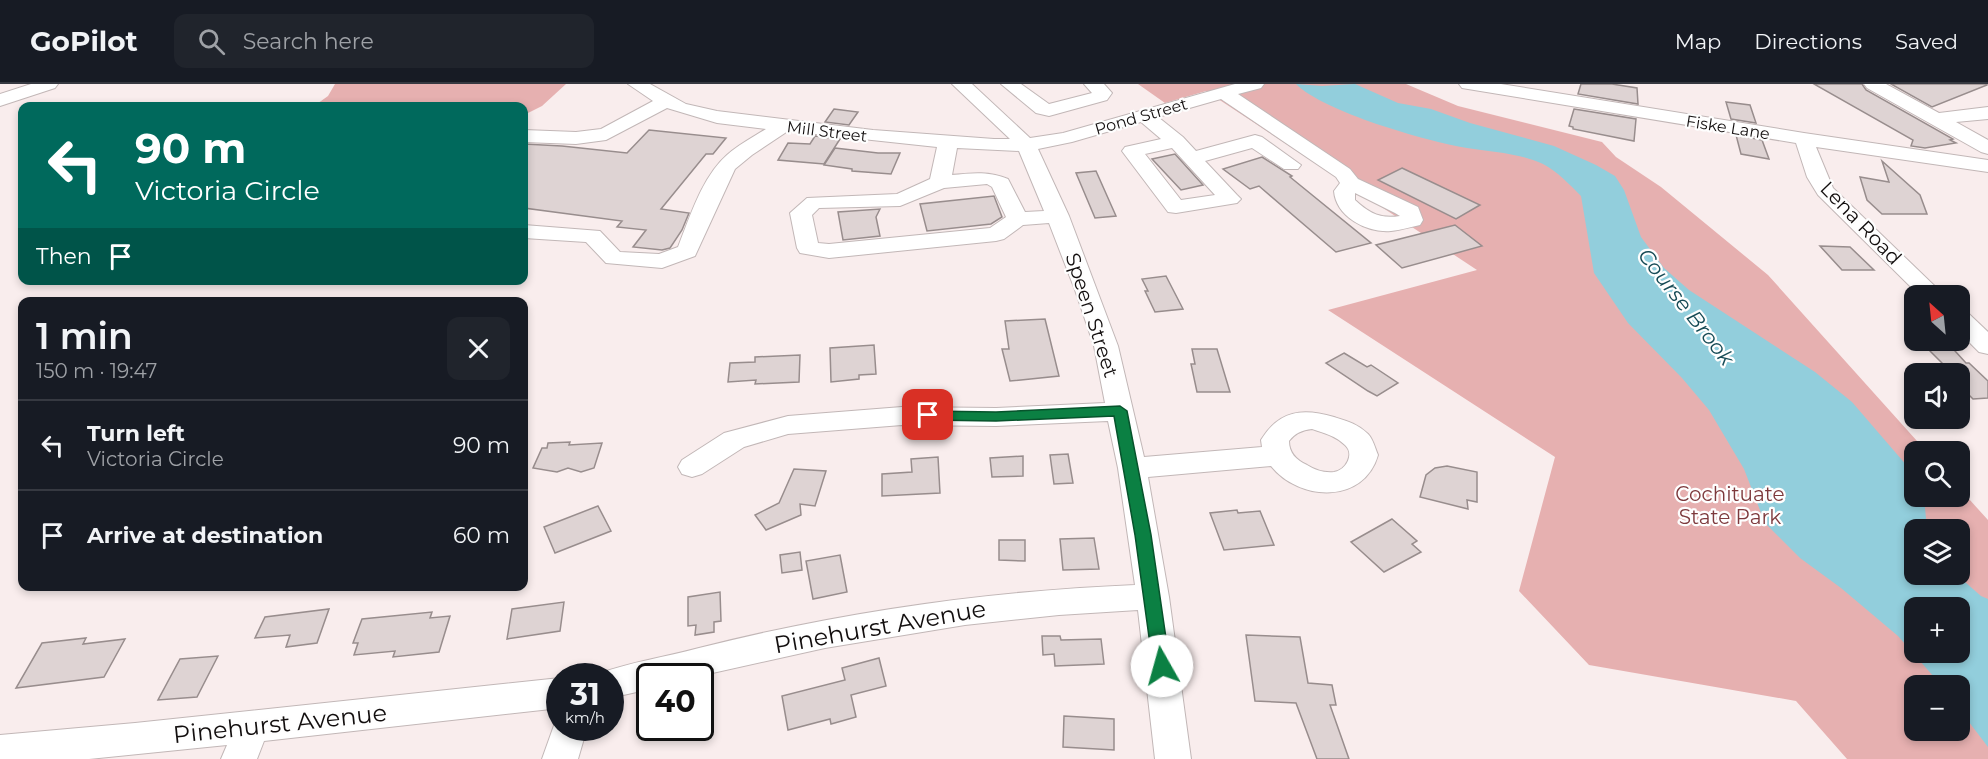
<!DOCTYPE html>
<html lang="en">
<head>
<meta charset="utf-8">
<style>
  :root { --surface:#171b24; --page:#20242c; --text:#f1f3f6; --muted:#9ea1a6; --line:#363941 }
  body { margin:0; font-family:Montserrat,sans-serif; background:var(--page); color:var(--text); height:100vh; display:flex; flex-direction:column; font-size:22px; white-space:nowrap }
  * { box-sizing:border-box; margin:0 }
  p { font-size:20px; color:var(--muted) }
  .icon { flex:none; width:33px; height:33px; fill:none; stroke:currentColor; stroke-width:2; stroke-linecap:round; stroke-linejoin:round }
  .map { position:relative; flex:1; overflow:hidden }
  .panel { position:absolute; left:18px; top:213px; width:510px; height:294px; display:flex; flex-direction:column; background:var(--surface); border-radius:12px; box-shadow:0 3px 9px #0003 }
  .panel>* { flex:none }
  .guide { position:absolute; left:18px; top:18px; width:510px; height:183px; border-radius:12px; box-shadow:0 3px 9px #0003; background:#00695c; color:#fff; overflow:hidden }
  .needle { width:39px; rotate:333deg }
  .buttons { position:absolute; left:1904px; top:201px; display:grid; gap:12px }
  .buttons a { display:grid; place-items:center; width:66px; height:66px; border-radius:12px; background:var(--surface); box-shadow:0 3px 9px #0003; font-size:30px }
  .speed { position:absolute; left:546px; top:579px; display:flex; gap:12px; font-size:30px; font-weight:700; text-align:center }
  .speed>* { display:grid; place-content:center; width:78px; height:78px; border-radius:50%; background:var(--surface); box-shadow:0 3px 9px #0003; line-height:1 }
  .speed small { font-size:15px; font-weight:400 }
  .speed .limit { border:3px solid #111; border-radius:9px; background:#fff; color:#111 }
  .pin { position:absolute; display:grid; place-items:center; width:51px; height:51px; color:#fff; margin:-26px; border-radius:12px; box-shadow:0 3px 9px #0006 }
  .me { position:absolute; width:66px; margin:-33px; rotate:353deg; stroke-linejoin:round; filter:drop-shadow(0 0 4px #0008) }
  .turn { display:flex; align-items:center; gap:21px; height:126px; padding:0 18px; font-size:27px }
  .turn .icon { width:78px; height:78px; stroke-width:2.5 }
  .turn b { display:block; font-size:42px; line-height:51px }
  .then { display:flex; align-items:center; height:57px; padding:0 18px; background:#0003; gap:12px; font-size:22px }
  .round { display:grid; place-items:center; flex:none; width:63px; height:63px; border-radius:12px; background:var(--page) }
  .summary { display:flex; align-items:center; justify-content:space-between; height:102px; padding:0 18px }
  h1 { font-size:36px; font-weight:600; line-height:45px }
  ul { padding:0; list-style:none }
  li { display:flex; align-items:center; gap:18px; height:90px; padding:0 18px; border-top:2px solid var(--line) }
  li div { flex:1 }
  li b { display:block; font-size:22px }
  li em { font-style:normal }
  header { display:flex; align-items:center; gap:36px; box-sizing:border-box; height:84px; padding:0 30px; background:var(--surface); border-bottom:2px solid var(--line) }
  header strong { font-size:28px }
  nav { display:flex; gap:33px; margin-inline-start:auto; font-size:21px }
  .search { width:420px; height:54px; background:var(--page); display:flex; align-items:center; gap:15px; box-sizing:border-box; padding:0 21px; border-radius:12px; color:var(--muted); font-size:22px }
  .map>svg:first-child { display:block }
</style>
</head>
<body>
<header>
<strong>GoPilot</strong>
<div class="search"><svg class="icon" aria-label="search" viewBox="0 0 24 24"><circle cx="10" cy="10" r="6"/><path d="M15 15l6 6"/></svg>Search here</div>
<nav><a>Map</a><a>Directions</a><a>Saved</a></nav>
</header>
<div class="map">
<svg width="1988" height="675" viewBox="0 0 1988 675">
  <rect width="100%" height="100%" fill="#f9eded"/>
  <g fill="#e6b0b0" fill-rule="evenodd">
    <path d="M335 0H566L542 22 524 31V22H314L328 12Z"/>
    <path d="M1138 0H1406L1458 22 1602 58 1616 73 1661 103 1768 191 1926 367 1914 368V412H1959V404L1988 436V675H1847L1796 617 1589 581 1519 507 1555 373 1328 226 1477 186 1206 7 1165 19ZM1914 446H1959V490H1914ZM1914 524H1959V568H1914ZM1914 602H1959V646H1914Z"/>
  </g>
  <path fill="#92cedc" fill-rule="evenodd" d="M1296 0 1322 2 1355 0 1398 19 1431 25 1470 39 1554 62 1596 81 1615 92 1624 106 1641 153 1664 184 1689 206 1815 288 1852 318 1914 390V412L1924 413 1927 445 1914 446V490L1957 491 1981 512 1988 515V663L1959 625V602L1941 601 1898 552 1841 504 1800 474 1765 439 1744 385 1709 326 1682 294 1628 239 1594 189 1581 112C1570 101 1557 87 1543 80 1520 69 1491 68 1467 64 1426 57 1324 28 1296 0ZM1914 524H1959V568H1914Z"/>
  <g fill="#ded3d3" stroke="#988d8d" stroke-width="1.5">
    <path d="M1581 0H1612L1637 4 1638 20 1578 10Z"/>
    <path d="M1814 0H1862L1866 6 1953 55 1950 56 1956 59 1925 64 1911 62 1913 56Z"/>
    <path d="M1891 0H1987V1L1932 23Z"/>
    <path d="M1726 18 1750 21 1756 39 1731 35Z"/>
    <path d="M834 25 858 28 849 41 825 38Z"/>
    <path d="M1574 25 1636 35 1634 57 1573 45V43L1569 42Z"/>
    <path d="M649 46 726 54 713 70H706L661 125 689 129 682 146 670 164 662 166 633 163 646 146 617 143 622 137 524 124V60L562 62 627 69Z"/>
    <path d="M1736 51 1762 56 1769 75 1741 70Z"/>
    <path d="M815 52 840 55 824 80 778 76 788 59 810 60Z"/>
    <path d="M835 64 878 69H900L891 90 852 87V85L824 81Z"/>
    <path d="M1175 70 1203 101 1181 106 1152 75Z"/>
    <path d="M1262 73 1292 92 1290 93 1371 159 1336 168 1259 102 1250 105 1223 85Z"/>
    <path d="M1882 77 1920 111 1927 130H1882L1867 116 1860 93 1889 98Z"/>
    <path d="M1402 84 1480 121 1456 135 1378 96Z"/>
    <path d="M1096 87 1116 132 1095 134 1076 89Z"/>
    <path d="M994 112 1002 133 991 140 927 147 920 120Z"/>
    <path d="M880 125 876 133 880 152 843 156 838 128Z"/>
    <path d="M1455 141 1482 162 1402 184 1376 161Z"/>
    <path d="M1820 162 1850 163 1874 186H1842Z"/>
    <path d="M1166 192 1183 225 1155 228 1145 207H1148L1142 195Z"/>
    <path d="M1045 235 1059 292 1010 297 1002 265H1009L1005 237Z"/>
    <path d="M1919 256H1945L1966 279H1969L1988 297V314L1973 315 1959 301V290H1953Z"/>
    <path d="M874 261 876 290 859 291V295L831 298 830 264Z"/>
    <path d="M1192 265H1217L1230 308H1197L1191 280H1195Z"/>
    <path d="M1344 269 1367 283 1371 281 1398 299 1377 312 1368 307 1326 279Z"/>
    <path d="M800 271 799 298 755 300 756 296 728 298 730 279 755 278V273Z"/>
    <path d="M570 358 569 361 602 359 594 384 581 388 568 384 557 388 533 384 542 364H547L548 359Z"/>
    <path d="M1068 370 1073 399 1054 400 1050 371Z"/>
    <path d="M1023 372V392L992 393 990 374Z"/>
    <path d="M938 373 940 409 882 412V390L912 388 911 375Z"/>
    <path d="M1447 382 1477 388V418L1467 416 1468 425 1420 413 1426 391 1435 384Z"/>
    <path d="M794 385 826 387 815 422 800 420 801 431 766 446 755 431 779 419Z"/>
    <path d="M598 422 611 447 555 469 544 443Z"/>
    <path d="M1237 426 1238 429 1260 427 1274 461 1224 466 1210 429Z"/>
    <path d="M1392 435 1417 457 1412 460 1421 468 1384 488 1351 458Z"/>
    <path d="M1094 454 1099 485 1063 486 1060 455Z"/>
    <path d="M999 456H1025V477L999 476Z"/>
    <path d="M800 468 802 486 782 489 780 471Z"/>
    <path d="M840 471 847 508 813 515 806 477Z"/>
    <path d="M720 508 721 537 714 538V548L695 551 696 541 688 542V513Z"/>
    <path d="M564 518 560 547 507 555 512 525Z"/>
    <path d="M329 525 317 559 286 563 290 551 255 554 265 533Z"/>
    <path d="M432 528 430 534 450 532 439 568 393 573 395 567 354 571 358 559H353L362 535Z"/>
    <path d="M1246 551 1300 553 1308 599 1332 601 1336 621H1330L1349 675H1317L1296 619 1255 617Z"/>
    <path d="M1042 552H1060L1061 556 1101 555 1104 580 1055 582 1054 570 1043 571Z"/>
    <path d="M86 554 83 560 125 555 104 593 16 604 42 559Z"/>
    <path d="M218 572 197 613 158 616 180 575Z"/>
    <path d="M879 574 886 602 851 611 856 633 831 640 830 635 788 646 782 612 845 596 842 584Z"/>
    <path d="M1064 632 1114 635V666L1063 663Z"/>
  </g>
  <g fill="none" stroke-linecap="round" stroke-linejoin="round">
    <g stroke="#c2b7b7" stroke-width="2">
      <g id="minor">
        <path d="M31 0H58L55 4 0 22V10Z"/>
        <path d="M628 0H650L686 20 717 27 873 46 994 55H1010L952 0H972L1030 54 1063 49 1235 0H1264L1261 4 1238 10 1350 85 1358 95 1418 123 1423 136 1420 141C1410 143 1401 146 1391 147 1367 149 1336 133 1334 107L1340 99 1336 93 1221 15 1158 33 1183 53 1196 67 1255 51 1262 53 1301 81 1298 85H1284L1252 64 1205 77 1237 111 1241 115 1237 119 1176 129 1168 128 1122 67 1125 63 1161 55 1141 38 1072 58 1038 65 1069 132 1118 262 1144 373 1262 363 1261 356C1279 326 1303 324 1334 333 1347 337 1358 340 1368 350 1373 355 1375 364 1378 371 1364 420 1300 418 1271 382L1148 393 1169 513 1191 675H1155L1138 526 1059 531 965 541 825 564 699 592H650V605L610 614V592H597L598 590C630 578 666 573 699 564 841 528 989 507 1135 501L1118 384 1108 337 996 342 902 341 788 350 744 363 702 390 692 393 682 390 678 383 682 376 724 349 788 332 902 323 996 324 1105 319 1094 262 1075 206 1049 139 1023 141 1004 155 996 157 829 174 800 169 797 164 790 129 807 114 897 110 930 95 937 63 788 47 752 71 735 85 695 172 662 184 606 179 586 158 524 154V141L600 147 620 168 659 170 678 163C690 133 702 93 727 71 738 61 753 53 766 45L717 39 667 24 606 56 576 60 524 58V46L576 48 601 45 653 17ZM957 64 1019 67 1044 127 1025 128 1008 95C989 87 972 89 952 91ZM1172 64 1215 111 1181 116 1145 70ZM987 100 992 103 1006 133 990 144 829 160 818 159 812 131 819 124 900 122 944 104ZM1355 109 1395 129 1400 132C1381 135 1370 130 1355 116ZM1312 345C1324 349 1336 352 1345 361 1355 370 1346 386 1334 388 1324 389 1315 386 1307 381 1296 376 1289 369 1289 357 1295 349 1302 346 1312 345Z"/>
        <path d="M1001 0H1021L1049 20 1092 9 1084 0H1104L1112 9 1107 16 1049 32 1036 29Z"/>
        <path d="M1459 0H1501L1804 49 1988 76V88L1816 63 1833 104 1945 212H1920L1818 111 1807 93 1796 59 1468 5 1462 4Z"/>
        <path d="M1864 0H1886L1939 29 1988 23V35L1956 38 1988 56V70L1981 68 1867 4Z"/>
        <path d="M1959 227 1968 229 1988 248V270L1979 268 1959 248Z"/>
        <path d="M560 594V624L264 657 257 675H221L227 661 89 675H0V651L135 639Z"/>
        <path d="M560 632V644H587L578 675H542L557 633Z"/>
      </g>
    </g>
    <use href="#minor" fill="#fff" fill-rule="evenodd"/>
  </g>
  <path fill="#0b8043" stroke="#07532c" stroke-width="1.5" d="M1120 322 1127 327 1151 451 1170 582 1168 587 1162 589 1156 587 1153 582 1135 451 1114 332 996 337 928 336 921 331 928 327 996 328Z"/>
  <g text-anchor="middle" stroke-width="4.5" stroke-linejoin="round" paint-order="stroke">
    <g font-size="16" fill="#120e0e" stroke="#fefefe">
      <text transform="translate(1141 32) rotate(-16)" y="6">Pond Street</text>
      <text transform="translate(1728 43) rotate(9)" y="6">Fiske Lane</text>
      <text transform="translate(827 47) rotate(7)" y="6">Mill Street</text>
    </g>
    <g font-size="20" fill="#120e0e" stroke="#fefefe">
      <text transform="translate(1861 139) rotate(46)" y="7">Lena Road</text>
      <text transform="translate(1092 231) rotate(72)" y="7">Speen Street</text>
    </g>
    <g font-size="20" fill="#7d393c" stroke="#fefefe">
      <text x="1730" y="417">Cochituate<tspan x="1730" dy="23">State Park</tspan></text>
    </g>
    <g font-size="21" font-style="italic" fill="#164b56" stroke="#fefefe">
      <text transform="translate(1686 223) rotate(52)" y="7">Course Brook</text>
    </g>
    <g font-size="24" fill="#120e0e" stroke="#fefefe">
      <text transform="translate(880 543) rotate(-10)" y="8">Pinehurst Avenue</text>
      <text transform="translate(280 640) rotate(-6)" y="8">Pinehurst Avenue</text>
    </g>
  </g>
</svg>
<div class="buttons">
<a><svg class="needle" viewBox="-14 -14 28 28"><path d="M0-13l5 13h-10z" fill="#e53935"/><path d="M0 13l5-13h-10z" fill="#9ea1a6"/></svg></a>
<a><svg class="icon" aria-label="sound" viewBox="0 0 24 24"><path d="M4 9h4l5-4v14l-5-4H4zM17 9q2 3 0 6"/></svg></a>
<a><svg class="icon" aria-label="search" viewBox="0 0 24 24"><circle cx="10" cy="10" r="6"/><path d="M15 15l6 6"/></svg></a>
<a><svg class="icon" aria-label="layers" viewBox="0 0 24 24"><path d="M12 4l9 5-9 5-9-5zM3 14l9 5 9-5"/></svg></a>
<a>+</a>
<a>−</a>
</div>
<div class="speed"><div>31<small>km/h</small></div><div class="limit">40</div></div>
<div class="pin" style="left:928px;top:331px;background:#d93025"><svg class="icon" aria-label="arrive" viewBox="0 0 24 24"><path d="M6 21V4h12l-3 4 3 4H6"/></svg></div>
<svg class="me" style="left:1162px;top:582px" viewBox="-20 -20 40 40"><circle r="19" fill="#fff"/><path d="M0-13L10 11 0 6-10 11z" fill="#0b8043"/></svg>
<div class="guide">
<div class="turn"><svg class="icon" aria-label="left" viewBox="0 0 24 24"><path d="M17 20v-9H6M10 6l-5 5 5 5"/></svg><div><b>90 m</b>Victoria Circle</div></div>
<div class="then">Then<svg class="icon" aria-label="arrive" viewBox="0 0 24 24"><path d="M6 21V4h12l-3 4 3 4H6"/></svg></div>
</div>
<section class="panel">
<div class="summary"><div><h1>1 min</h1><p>150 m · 19:47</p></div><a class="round"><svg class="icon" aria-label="close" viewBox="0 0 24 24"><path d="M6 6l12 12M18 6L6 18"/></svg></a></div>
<ul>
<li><svg class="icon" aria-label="left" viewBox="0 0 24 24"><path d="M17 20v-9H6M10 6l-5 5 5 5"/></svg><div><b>Turn left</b><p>Victoria Circle</p></div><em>90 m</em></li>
<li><svg class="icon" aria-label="arrive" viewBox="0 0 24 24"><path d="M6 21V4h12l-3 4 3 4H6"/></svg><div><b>Arrive at destination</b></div><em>60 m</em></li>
</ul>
</section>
</div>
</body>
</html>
